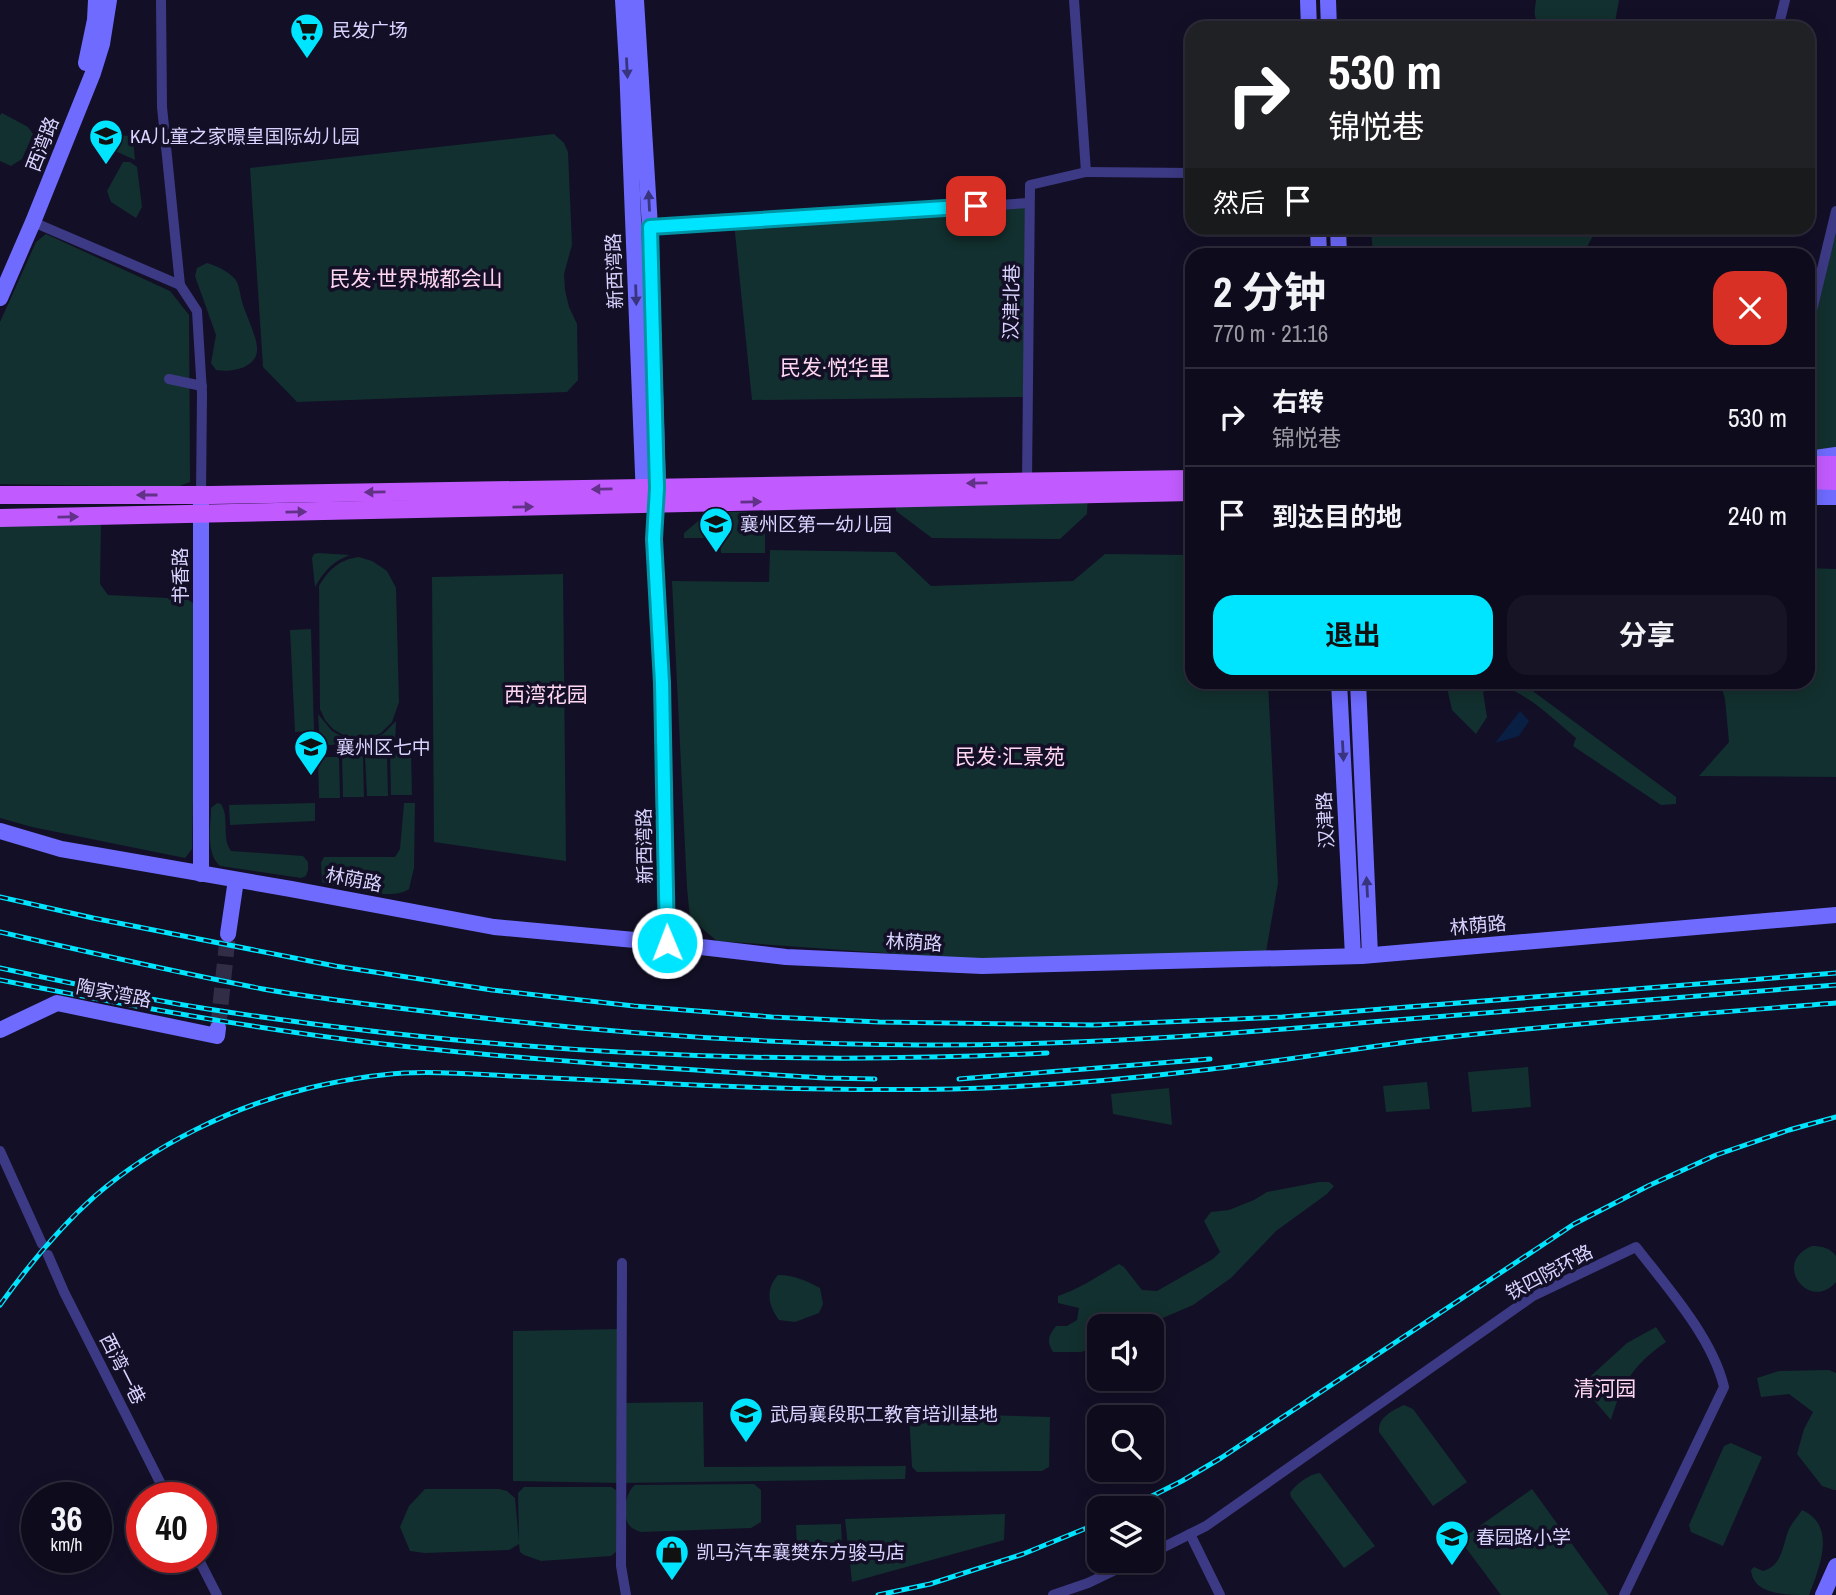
<!DOCTYPE html>
<html lang="zh">
<head>
<meta charset="utf-8">
<style>
  :root { --surface:#0e0b1c; --page:#171425; --text:#f1f3f6; --muted:#9b9ba3; --line:#2e2b3b; --accent:#00e5ff }
  body { margin:0; font-family:"Archivo Narrow","Noto Sans SC",sans-serif; background:var(--page); color:var(--text); height:100vh; display:flex; flex-direction:column; font-size:26px; white-space:nowrap }
  * { box-sizing:border-box; margin:0 }
  p { font-size:23px; color:var(--muted) }
  .icon { flex:none; width:38px; height:38px; fill:none; stroke:currentColor; stroke-width:2; stroke-linecap:round; stroke-linejoin:round }
  .map { position:relative; flex:1; overflow:hidden }
  .details { position:absolute; left:1185px; top:248px; width:630px; height:441px; display:flex; flex-direction:column; background:var(--surface); border-radius:21px; box-shadow:0 4px 18px #0003,0 0 0 2px var(--line) }
  .details>* { flex:none }
  .hud { position:absolute; left:1185px; top:21px; width:630px; height:214px; border-radius:21px; box-shadow:0 4px 18px #0003,0 0 0 2px var(--line); background:#202124; color:#fff; overflow:hidden }
  .tools { position:absolute; left:1087px; top:1314px; display:grid; gap:14px }
  .tools a { display:grid; place-items:center; width:77px; height:77px; border-radius:14px; background:var(--surface); box-shadow:0 4px 18px #0003,0 0 0 2px var(--line); font-size:35px }
  .speed { position:absolute; left:21px; top:1482px; display:flex; gap:14px; font-size:35px; font-weight:700; text-align:center }
  .speed>* { display:grid; place-content:center; width:91px; height:91px; border-radius:50%; background:var(--surface); box-shadow:0 4px 18px #0003,0 0 0 2px var(--line); line-height:1 }
  .speed small { font-size:18px; font-weight:400 }
  .speed .limit { border:10px solid #d22; background:#fff; color:#111 }
  .pin { position:absolute; display:grid; place-items:center; width:60px; height:60px; color:#fff; margin:-30px; border-radius:14px; box-shadow:0 4px 10px #0006 }
  .me { position:absolute; width:77px; margin:-38px; rotate:359deg; stroke-linejoin:round; filter:drop-shadow(0 0 5px #0008) }
  .turn { display:flex; align-items:center; gap:24px; height:147px; padding:0 28px; font-size:32px }
  .turn .icon { width:91px; height:91px; stroke-width:2.5 }
  .turn b { display:block; font-size:49px; line-height:60px }
  .then { display:flex; align-items:center; height:66px; padding:0 28px; background:#0003; gap:14px; font-size:26px }
  .round { display:grid; place-items:center; flex:none; width:74px; height:74px; border-radius:21px; background:var(--page) }
  .headline { display:flex; align-items:center; justify-content:space-between; height:119px; padding:0 28px }
  h1 { font-size:42px; font-weight:700; line-height:52px }
  .primary-button { display:flex; gap:14px; margin-top:auto; padding:14px 28px }
  .primary-button a { flex:1; height:80px; border-radius:21px; background:var(--accent); color:#111; font-size:28px; font-weight:700; line-height:80px; text-align:center }
  .primary-button a+a { background:var(--page); color:var(--text) }
  ul { padding:0; list-style:none }
  li { display:flex; align-items:center; gap:21px; height:98px; padding:0 28px; border-top:2px solid var(--line) }
  li div { flex:1 }
  li b { display:block; font-size:26px }
  li em { font-style:normal }
  .map>svg:first-child { display:block }
</style>
</head>
<body>
<div class="map">
<svg width="1836" height="1595" viewBox="0 0 1836 1595">
  <rect width="100%" height="100%" fill="#130f26"/>
  <g fill="#12302f">
    <path d="M1536 0H1619L1614 28H1576L1541 24C1532 19 1535 9 1536 0Z"/>
    <path d="M1501 19 1520 28H1471L1472 26Z"/>
    <path d="M2 113 28 127 33 134 22 159 11 166 0 161V115Z"/>
    <path d="M95 134 130 136 133 139 135 160 91 140Z"/>
    <path d="M554 134 564 143 568 152 572 245 564 274 565 290 569 307 577 324 578 380 567 392 297 402 263 367 250 168Z"/>
    <path d="M123 162H130L137 167 142 207 136 218 111 202 107 191Z"/>
    <path d="M1026 206V397L752 400 734 223Z"/>
    <path d="M1836 211V450H1808V327Z"/>
    <path d="M1371 228H1597L1586 249 1587 256 1373 255Z"/>
    <path d="M46 234 170 291 189 315 190 482 177 487 0 484V322L36 242Z"/>
    <path d="M207 263C217 266 228 271 235 279 240 285 240 297 243 305 247 317 256 335 257 347 259 368 232 373 216 370L211 363 216 335 195 276 197 268Z"/>
    <path d="M1088 494 1087 514 1060 539 932 538 896 511 895 499Z"/>
    <path d="M709 512H752V526L765 527V553H721L720 538H684V533Z"/>
    <path d="M101 522 100 584 108 595 187 599 197 606 192 849 185 858 32 827 0 818V523Z"/>
    <path d="M770 550 895 552 931 586 1073 581 1105 554 1192 555V682L1268 683 1278 883 1266 952 996 961 717 941 690 918 687 888 672 581 769 582Z"/>
    <path d="M318 553 350 555C333 561 324 571 315 587L312 558 314 554Z"/>
    <path d="M359 557 372 561 387 571 396 588 399 702 392 722 381 733 370 738 358 739 345 736 333 729 325 720 320 709 319 586C328 570 340 559 359 557Z"/>
    <path d="M1808 568 1836 569V777L1699 776 1729 742 1725 699 1720 683 1808 682Z"/>
    <path d="M563 574 566 861 434 842 432 577Z"/>
    <path d="M311 629 314 731 295 732 290 630Z"/>
    <path d="M1446 683H1522L1676 797V804L1661 805 1573 746 1576 738C1552 718 1530 695 1500 685L1483 692 1487 717 1476 734 1452 710Z"/>
    <path d="M318 714 332 731 345 738 359 742 383 734 396 721 395 744 320 745Z"/>
    <path d="M411 753 412 795H391L390 754Z"/>
    <path d="M365 755H387L388 796H367Z"/>
    <path d="M342 756H363L364 797H343Z"/>
    <path d="M318 757H339L340 798H319Z"/>
    <path d="M217 803 221 804C230 818 221 837 231 851L303 856 308 862V870L306 876 301 878 220 866C205 853 211 826 211 808Z"/>
    <path d="M315 803V821L230 825 229 805Z"/>
    <path d="M404 803H415L414 868 409 889C394 901 348 888 328 885L322 882 321 863 324 857H395L400 849Z"/>
    <path d="M1528 1067 1531 1107 1472 1112 1468 1072Z"/>
    <path d="M1427 1082 1430 1109 1386 1112 1383 1086Z"/>
    <path d="M1169 1088 1172 1125 1113 1114 1111 1094Z"/>
    <path d="M1319 1182H1329L1334 1186 1327 1194 1276 1231 1231 1278 1193 1305 1144 1326H1099V1346L1081 1352H1053C1046 1341 1049 1335 1056 1326H1067L1077 1320 1079 1308 1058 1303V1296C1080 1289 1099 1275 1119 1264L1124 1267 1142 1290 1157 1291 1213 1259 1220 1252 1204 1221 1211 1212 1229 1210 1254 1200 1267 1192Z"/>
    <path d="M1812 1246C1822 1246 1830 1248 1836 1256V1282C1809 1313 1771 1262 1812 1246Z"/>
    <path d="M778 1275C794 1275 807 1281 820 1288L823 1304 819 1313 795 1322 779 1320C768 1306 765 1289 778 1275Z"/>
    <path d="M1656 1327 1666 1342C1634 1364 1622 1383 1611 1420L1581 1385 1627 1343Z"/>
    <path d="M621 1329V1403L703 1402 704 1467 906 1466 905 1479 621 1483 513 1481V1331Z"/>
    <path d="M1829 1370 1836 1373V1490H1834L1822 1486 1797 1454 1804 1429 1813 1412 1789 1394 1761 1397 1757 1378 1779 1371Z"/>
    <path d="M1404 1405 1413 1409 1467 1482 1433 1506 1379 1432C1377 1418 1393 1410 1404 1405Z"/>
    <path d="M909 1413 1050 1417 1049 1467 1042 1471 917 1472 912 1467Z"/>
    <path d="M1731 1443 1762 1457 1723 1546 1691 1532 1689 1525 1724 1446Z"/>
    <path d="M1320 1473 1375 1546 1344 1568 1291 1497 1290 1493C1296 1484 1309 1474 1320 1473Z"/>
    <path d="M754 1484 761 1490V1522L751 1528 641 1532C640 1532 631 1528 631 1527 621 1519 625 1492 635 1485Z"/>
    <path d="M524 1487H611L616 1490V1552L611 1556 541 1561 524 1555 520 1552 519 1544 509 1550 425 1553 410 1551 400 1527 409 1506 425 1489H499L507 1491 515 1498 519 1542 518 1493Z"/>
    <path d="M1532 1489 1609 1595H1501L1460 1540Z"/>
    <path d="M1802 1510C1836 1525 1821 1565 1809 1595 1786 1595 1753 1595 1751 1570L1754 1567 1763 1571C1783 1565 1782 1546 1789 1529 1792 1523 1798 1516 1802 1510Z"/>
    <path d="M1005 1514 1004 1540 852 1582 845 1519Z"/>
    <path d="M841 1524 842 1545 797 1546 796 1525Z"/>
  </g>
  <path fill="#0a1f44" d="M1520 711 1529 721 1519 736 1495 743Z"/>
  <g fill="none" stroke-linecap="round" stroke-linejoin="round">
    <path stroke="#312d47" stroke-width="16" stroke-dasharray="16 8" stroke-linecap="butt" d="M218 1028 228 934"/>
    <g stroke="#3d3a85" stroke-width="10">
      <path d="M161 0 162 107 180 285"/>
      <path d="M1778 28 1785 0"/>
      <path d="M1086 172 1192 173"/>
      <path d="M33 222 180 285 197 311 202 393 201 495"/>
      <path d="M633 227 1029 203"/>
      <path d="M1808 327 1836 211"/>
      <path d="M169 379 202 386"/>
      <path d="M1027 482 1030 185 1086 172 1074 0"/>
      <path d="M0 1151 42 1244"/>
      <path d="M48 1255 64 1292 168 1498"/>
      <path d="M622 1263 621 1566 626 1595"/>
      <path d="M1190 1534 1220 1595"/>
      <path d="M1152 1553 1206 1526 1533 1296 1636 1247C1667 1287 1712 1337 1724 1387L1624 1595"/>
      <path d="M198 1558 217 1595"/>
      <path d="M1053 1595 1088 1583 1134 1561"/>
    </g>
    <g stroke="#6f6bff" stroke-width="16">
      <path d="M623 0 627 65 644 499"/>
      <path d="M636 0 650 227 658 488 654 539 662 683 667 943"/>
      <path d="M1308 0 1309 28"/>
      <path d="M1328 0 1329 28"/>
      <path d="M86 63 95 20 96 0"/>
      <path d="M1318 228 1319 256"/>
      <path d="M1338 228 1339 256"/>
      <path d="M0 298 33 222 93 73 102 44 109 0"/>
      <path d="M1808 459 1836 455"/>
      <path d="M1808 495 1814 497H1836"/>
      <path d="M201 502V874"/>
      <path d="M1339 682 1353 956"/>
      <path d="M1358 682 1370 955"/>
      <path d="M0 831 61 849 291 889 494 927 667 943 786 957 982 966 1362 956 1836 915"/>
      <path d="M228 934 236 880"/>
      <path d="M0 1030 57 1003 217 1036 218 1028"/>
      <path d="M1823 1595 1836 1566"/>
    </g>
    <g stroke="#c25bff" stroke-width="18">
      <path d="M1808 465H1836"/>
      <path d="M1808 480 1836 481"/>
      <path d="M0 495H211L1192 479"/>
      <path d="M0 518 1192 492"/>
    </g>
    <g stroke="#00e5ff" stroke-width="5">
      <g id="rail">
        <path d="M0 897 93 918 335 966 492 990 634 1006 772 1017 879 1022 1094 1025 1282 1017 1836 973"/>
        <path d="M0 932C87 952 175 972 263 989 333 1001 404 1009 475 1017 622 1034 771 1044 919 1045 1074 1046 1229 1034 1383 1021 1534 1009 1685 997 1836 985"/>
        <path d="M0 968C69 983 138 998 208 1009 485 1052 767 1067 1047 1053"/>
        <path d="M0 980C146 1009 292 1036 440 1050 568 1063 697 1070 826 1078L875 1079"/>
        <path d="M959 1079 1210 1059"/>
        <path d="M0 1305C28 1266 59 1228 95 1196 154 1145 233 1106 309 1088 339 1081 372 1075 404 1073 439 1071 475 1074 510 1076 552 1078 593 1080 635 1082 741 1088 847 1091 953 1089 1036 1087 1120 1080 1203 1070 1277 1062 1350 1049 1423 1040 1560 1024 1698 1014 1836 1003"/>
        <path d="M1128 1508 1182 1481 1221 1458 1574 1224 1648 1186 1716 1155 1789 1130 1836 1117"/>
        <path d="M878 1595 930 1584 1023 1554 1099 1523"/>
      </g>
    </g>
    <use href="#rail" stroke="#130f26" stroke-width="2.5" stroke-dasharray="8" stroke-linecap="butt"/>
  </g>
  <defs><path id="oneway-solid" d="M-6-.8H1V-3.2L6.5 0L1 3.2V.8H-6Z" transform="scale(1.75)"/></defs>
  <g fill="#38347d">
    <use href="#oneway-solid" transform="translate(627 68) rotate(87)"/>
    <use href="#oneway-solid" transform="translate(649 201) rotate(-93)"/>
    <use href="#oneway-solid" transform="translate(636 295) rotate(88)"/>
    <use href="#oneway-solid" transform="translate(1343 751) rotate(87)"/>
    <use href="#oneway-solid" transform="translate(1367 887) rotate(-93)"/>
  </g>
  <g fill="#623188">
    <use href="#oneway-solid" transform="translate(977 483) rotate(179)"/>
    <use href="#oneway-solid" transform="translate(602 489) rotate(179)"/>
    <use href="#oneway-solid" transform="translate(375 492) rotate(179)"/>
    <use href="#oneway-solid" transform="translate(147 495) rotate(180)"/>
    <use href="#oneway-solid" transform="translate(751 502) rotate(-1)"/>
    <use href="#oneway-solid" transform="translate(523 507) rotate(-1)"/>
    <use href="#oneway-solid" transform="translate(296 512) rotate(-1)"/>
    <use href="#oneway-solid" transform="translate(68 517) rotate(-1)"/>
  </g>
  <g fill="none" stroke-linecap="round" stroke-linejoin="round">
    <g stroke="#0095a6" stroke-width="18">
      <path id="route" d="M667 943 662 683 654 539 657 488 650 227 976 206"/>
    </g>
    <use href="#route" stroke="#00e5ff" stroke-width="12"/>
  </g>
  <defs>
    <g id="supermarket-pin" transform="scale(1.75)"><path d="M0 17L-7.5 6A9.5 9.5 0 1 1 7.5 6Z" fill="#00e5ff" stroke="#130f26"/><path d="M-6-5.5h2.5l.6 2H6L4.5 2H-2.5L-4.4-4H-6ZM-1.5 3.2a1.3 1.3 0 1 0 .1 0ZM3 3.2a1.3 1.3 0 1 0 .1 0Z" fill="#111"/></g>
    <g id="school-pin" transform="scale(1.75)"><path d="M0 17L-7.5 6A9.5 9.5 0 1 1 7.5 6Z" fill="#00e5ff" stroke="#130f26"/><path d="M0-5L7-2L0 1L-7-2ZM-4 1L0 2.5L4 1V4Q0 6-4 4Z" fill="#111"/></g>
    <g id="university-pin" transform="scale(1.75)"><path d="M0 17L-7.5 6A9.5 9.5 0 1 1 7.5 6Z" fill="#00e5ff" stroke="#130f26"/><path d="M0-5L7-2L0 1L-7-2ZM-4 1L0 2.5L4 1V4Q0 6-4 4Z" fill="#111"/></g>
    <g id="shop-pin" transform="scale(1.75)"><path d="M0 17L-7.5 6A9.5 9.5 0 1 1 7.5 6Z" fill="#00e5ff" stroke="#130f26"/><path d="M-5-2.5h2.3a2.7 3.5 0 0 1 5.4 0H5L5.5 6h-11ZM-1.5-2.5h3a1.5 2.3 0 0 0-3 0Z" fill="#111"/></g>
  </defs>
  <g fill-rule="evenodd">
    <use href="#supermarket-pin" x="307" y="30"/>
    <use href="#school-pin" x="106" y="136"/>
    <use href="#school-pin" x="716" y="524"/>
    <use href="#school-pin" x="311" y="747"/>
    <use href="#university-pin" x="746" y="1414"/>
    <use href="#school-pin" x="1452" y="1537"/>
    <use href="#shop-pin" x="672" y="1552"/>
  </g>
  <g text-anchor="middle" stroke-width="7" stroke-linejoin="round" paint-order="stroke">
    <g font-size="19" fill="#d9d4ff" stroke="#130f26" text-anchor="start">
      <text x="332" y="37">民发广场</text>
      <text x="130" y="143">KA儿童之家暻皇国际幼儿园</text>
      <text x="740" y="531">襄州区第一幼儿园</text>
      <text x="336" y="754">襄州区七中</text>
      <text x="770" y="1421">武局襄段职工教育培训基地</text>
      <text x="1476" y="1544">春园路小学</text>
      <text x="696" y="1559">凯马汽车襄樊东方骏马店</text>
    </g>
    <g font-size="19" fill="#d9d4ff" stroke="#130f26">
      <text transform="translate(42 144) rotate(-69)" y="7">西湾路</text>
      <text transform="translate(614 271) rotate(-92)" y="7">新西湾路</text>
      <text transform="translate(1011 302) rotate(-89)" y="7">汉津北巷</text>
      <text transform="translate(180 576) rotate(-90)" y="7">书香路</text>
      <text transform="translate(1325 820) rotate(-93)" y="7">汉津路</text>
      <text transform="translate(644 846) rotate(-91)" y="7">新西湾路</text>
      <text transform="translate(354 879) rotate(11)" y="7">林荫路</text>
      <text transform="translate(1478 925) rotate(-5)" y="7">林荫路</text>
      <text transform="translate(914 942) rotate(3)" y="7">林荫路</text>
      <text transform="translate(114 993) rotate(11)" y="7">陶家湾路</text>
      <text transform="translate(1549 1272) rotate(-28)" y="7">铁四院环路</text>
      <text transform="translate(123 1369) rotate(63)" y="7">西湾一巷</text>
    </g>
    <g font-size="21" fill="#ffd6f0" stroke="#130f26">
      <text x="416" y="286">民发·世界城都会山</text>
      <text x="835" y="375">民发·悦华里</text>
      <text x="546" y="702">西湾花园</text>
      <text x="1010" y="764">民发·汇景苑</text>
      <text x="1605" y="1396">清河园</text>
    </g>
  </g>
</svg>
<div class="tools">
<a><svg class="icon" aria-label="sound" viewBox="0 0 24 24"><path d="M4 9h4l5-4v14l-5-4H4zM17 9q2 3 0 6"/></svg></a>
<a><svg class="icon" aria-label="search" viewBox="0 0 24 24"><circle cx="10" cy="10" r="6"/><path d="M15 15l6 6"/></svg></a>
<a><svg class="icon" aria-label="layers" viewBox="0 0 24 24"><path d="M12 4l9 5-9 5-9-5zM3 14l9 5 9-5"/></svg></a>
</div>
<div class="speed"><div>36<small>km/h</small></div><div class="limit">40</div></div>
<div class="pin" style="left:976px;top:206px;background:#d93025"><svg class="icon" aria-label="arrive" viewBox="0 0 24 24"><path d="M6 21V4h12l-3 4 3 4H6"/></svg></div>
<svg class="me" style="left:667px;top:943px" viewBox="-20 -20 40 40"><circle r="17" fill="#00e5ff" stroke="#fff" stroke-width="3"/><path d="M0-11L8 9 0 5-8 9z" fill="#fff"/></svg>
<div class="hud">
<div class="turn"><svg class="icon" aria-label="right" viewBox="0 0 24 24"><path d="M7 20v-9h11M14 6l5 5-5 5"/></svg><div><b>530 m</b>锦悦巷</div></div>
<div class="then">然后<svg class="icon" aria-label="arrive" viewBox="0 0 24 24"><path d="M6 21V4h12l-3 4 3 4H6"/></svg></div>
</div>
<section class="details">
<div class="headline"><div><h1>2 分钟</h1><p>770 m · 21:16</p></div><a class="round" style="background:#d93025;color:#fff"><svg class="icon" aria-label="close" viewBox="0 0 24 24"><path d="M6 6l12 12M18 6L6 18"/></svg></a></div>
<ul>
<li><svg class="icon" aria-label="right" viewBox="0 0 24 24"><path d="M7 20v-9h11M14 6l5 5-5 5"/></svg><div><b>右转</b><p>锦悦巷</p></div><em>530 m</em></li>
<li><svg class="icon" aria-label="arrive" viewBox="0 0 24 24"><path d="M6 21V4h12l-3 4 3 4H6"/></svg><div><b>到达目的地</b></div><em>240 m</em></li>
</ul>
<div class="primary-button"><a>退出</a><a>分享</a></div>
</section>
</div>
</body>
</html>
